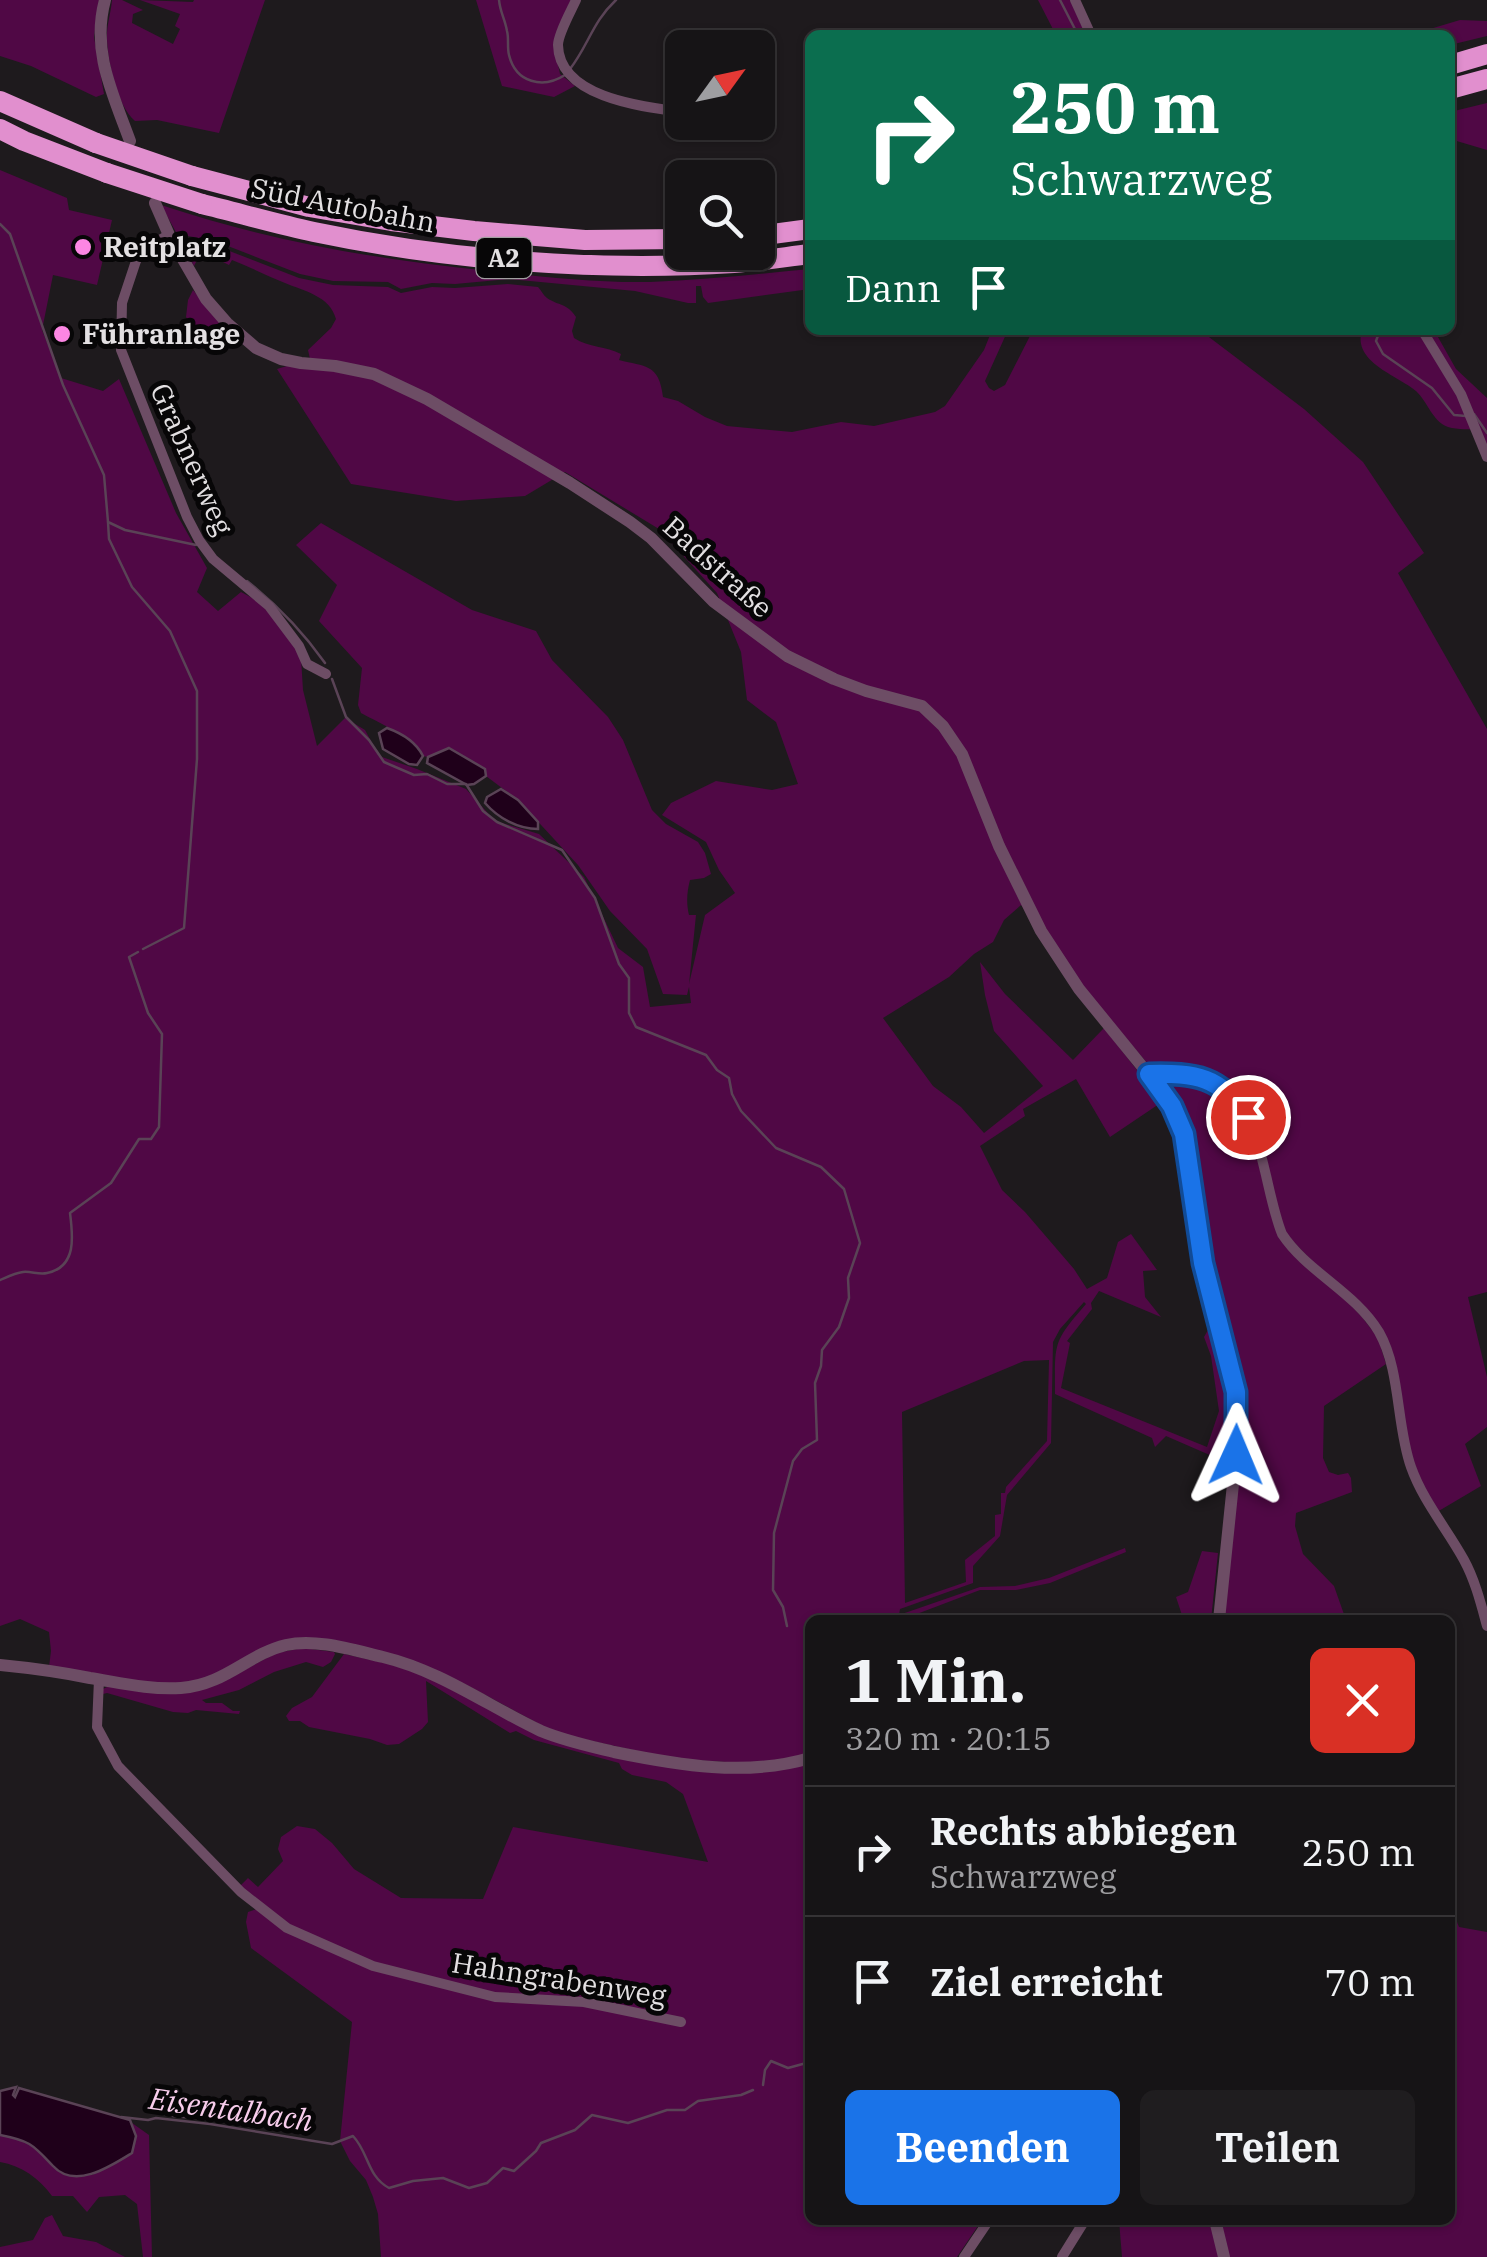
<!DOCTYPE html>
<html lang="de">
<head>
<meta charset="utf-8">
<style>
  :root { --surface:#161416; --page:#1f1d1f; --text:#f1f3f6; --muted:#9e9ea1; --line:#353335; --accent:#1a73e8 }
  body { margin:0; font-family:"IBM Plex Serif",serif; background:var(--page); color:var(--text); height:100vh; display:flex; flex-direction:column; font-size:38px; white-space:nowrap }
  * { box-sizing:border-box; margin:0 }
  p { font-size:32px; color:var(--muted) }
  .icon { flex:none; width:55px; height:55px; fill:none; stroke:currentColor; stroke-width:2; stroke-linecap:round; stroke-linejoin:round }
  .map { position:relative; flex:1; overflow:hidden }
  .details { position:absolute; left:805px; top:1615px; width:650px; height:610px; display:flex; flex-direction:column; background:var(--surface); border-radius:15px; box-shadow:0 2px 8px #0004,0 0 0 2px var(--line) }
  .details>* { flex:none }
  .top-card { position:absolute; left:805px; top:30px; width:650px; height:305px; border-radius:15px; box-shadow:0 2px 8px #0004,0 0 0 2px var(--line); background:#0b6e4f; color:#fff; overflow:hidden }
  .needle { width:65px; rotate:57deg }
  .controls { position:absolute; left:665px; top:30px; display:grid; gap:20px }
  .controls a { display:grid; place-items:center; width:110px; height:110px; border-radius:15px; background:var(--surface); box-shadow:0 2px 8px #0004,0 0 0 2px var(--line); font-size:50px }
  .pin { position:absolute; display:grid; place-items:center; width:85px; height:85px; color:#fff; margin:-42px; border:5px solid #fff; border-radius:50%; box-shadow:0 2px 10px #0007 }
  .me { position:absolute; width:110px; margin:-55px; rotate:1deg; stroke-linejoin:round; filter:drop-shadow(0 0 8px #0008) }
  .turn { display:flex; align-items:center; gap:35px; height:210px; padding:0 40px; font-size:45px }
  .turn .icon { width:130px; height:130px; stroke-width:2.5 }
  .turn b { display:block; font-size:70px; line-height:85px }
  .then { display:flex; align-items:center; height:95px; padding:0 40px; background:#0003; gap:20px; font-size:38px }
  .round { display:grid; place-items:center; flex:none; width:105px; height:105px; border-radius:15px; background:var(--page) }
  .headline { display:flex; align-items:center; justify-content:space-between; height:170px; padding:0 40px }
  h1 { font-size:60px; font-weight:800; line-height:75px }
  .action { display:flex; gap:20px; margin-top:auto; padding:20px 40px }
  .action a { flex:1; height:115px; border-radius:15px; background:var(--accent); color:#fff; font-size:40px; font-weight:800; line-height:115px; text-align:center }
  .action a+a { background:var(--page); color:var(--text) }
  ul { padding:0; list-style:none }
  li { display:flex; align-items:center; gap:30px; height:130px; padding:0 40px; border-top:2px solid var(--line) }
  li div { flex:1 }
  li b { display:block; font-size:38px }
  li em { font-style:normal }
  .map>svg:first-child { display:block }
</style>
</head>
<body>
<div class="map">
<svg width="1487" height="2257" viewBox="0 0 1487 2257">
  <rect width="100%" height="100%" fill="#1e1a1d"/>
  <g fill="#500845" fill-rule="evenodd">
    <path d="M0 0H99L94 37 104 94 96 97 31 66 0 56Z"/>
    <path d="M112 0H122L143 10 133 14 132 23 173 44 180 29 175 26 180 14 140 0 193 2 194 0H265L219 133 157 120 135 121C117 106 108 62 107 40 106 27 111 13 112 0Z"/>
    <path d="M476 0H572L556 55 560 74 575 86 554 97 502 86Z"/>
    <path d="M1038 0H1070L1086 35H1056Z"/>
    <path d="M1460 20 1487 21V36L1450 45V35H1410Z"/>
    <path d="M1487 103V150L1450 139V112Z"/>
    <path d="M0 170 67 198 69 210 112 220 97 285 53 275 42 330 61 378 103 391 119 379 176 513 207 568 197 592 218 611 241 592 258 601 297 644 301 658 303 690 317 746 345 718 365 730 379 756 417 769 466 789 495 821 539 834 584 877 618 948 643 967 650 1007 691 1003 689 987 687 995 663 994 647 949 610 911 578 865 518 800 486 776 485 769 450 748 428 757 423 756C408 735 383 725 361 713L358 705 362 668 319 621 337 585 296 545 321 523 472 610 536 631 552 660 608 717 623 740 652 810 666 824 698 842 705 853 711 874 704 878 690 880C687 892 686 902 689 915H696L689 984 705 915 735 893 719 870 706 842 662 815 671 803 716 781 772 790 798 784 776 722 747 700 741 652 717 593 659 529 565 472 525 496 456 501 351 484 277 369 310 359 308 350 331 328 336 319C330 296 304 291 285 283 267 276 250 267 232 260L229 265 211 256 201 257 198 253 195 254 197 260 194 266 180 240 214 245 299 278 333 285 388 287 401 293 432 287 455 288 508 284 538 287C541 290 543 295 547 298 559 306 567 303 576 317L572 331 574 338C589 348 606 346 621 354L619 360C645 367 659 363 663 397L678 401 705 417 727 426 792 432 841 422 874 426 935 412 945 406 984 350 992 330H1008L985 381 989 388 994 391 1005 385 1033 330 1201 331 1304 409 1363 462 1424 553 1398 573 1487 729V1292L1468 1297 1487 1377V1427L1465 1444 1481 1486 1437 1512 1415 1472 1384 1335 1285 1233 1257 1133 1214 1079 1154 1071 1096 1003 1021 905 1004 920 993 942 974 954 949 977 883 1018 933 1086 961 1107 984 1133 1043 1086 994 1031 985 995 980 962 1005 994 1073 1060 1104 1028 1162 1102 1110 1137 1076 1079 1023 1109 1025 1116 980 1146 1002 1190 1025 1212 1074 1269 1087 1289 1107 1278 1118 1242 1131 1234 1157 1270 1143 1271 1145 1297 1161 1317 1099 1291 1091 1303 1092 1309 1067 1341 1070 1343 1061 1388 1207 1447 1219 1411 1211 1356 1204 1337 1212 1323 1230 1394 1232 1432 1227 1433 1212 1456 1166 1436 1155 1447 1152 1438 1055 1394C1055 1343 1052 1343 1086 1304L1084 1302 1060 1329 1053 1342 1051 1443 1007 1495 1000 1536 973 1566V1583L900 1609 899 1615 980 1587 1015 1586 1049 1578 1125 1548 1126 1552 1050 1583 1016 1590H980L901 1620H810V1754L762 1764 673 1759 556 1733 465 1684 313 1640 193 1683 156 1685 49 1667 51 1651 49 1632 20 1619 0 1626ZM1049 1360 1047 1441 1006 1487 1005 1493H1001V1514L995 1515V1536L965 1560 966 1582 905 1603 902 1412 1024 1361Z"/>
    <path d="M161 205C269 241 378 260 490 271 543 277 597 283 650 282 704 280 757 274 810 269V289L708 303 703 297 701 286H696V303H688L635 291 509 279 455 284 432 283 401 289 388 282 333 281 300 274 215 241 177 234Z"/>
    <path d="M193 290 220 322 219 326 195 347H189L186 344 184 332 192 326 186 317 188 300Z"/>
    <path d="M1362 330H1434L1456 369 1487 398V446L1480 430C1470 429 1458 430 1448 427 1432 421 1428 402 1416 391 1397 375 1352 362 1362 330Z"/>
    <path d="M1181 1077 1198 1080 1211 1085 1225 1095 1237 1108 1251 1135 1274 1224 1362 1317 1378 1338 1386 1364 1324 1406 1323 1458 1329 1472 1338 1475 1348 1473 1351 1478 1352 1492 1296 1513 1295 1526 1303 1554 1334 1586 1346 1620H1224L1240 1455 1189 1133 1164 1084 1167 1080Z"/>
    <path d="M1202 1551 1218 1553 1211 1620H1175L1182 1615 1176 1597 1188 1592Z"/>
    <path d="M303 1648 334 1652 335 1654 331 1662 323 1667 306 1662 274 1672 239 1690 202 1700 206 1703H222L233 1711H240L239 1714 196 1710 188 1713 173 1712 107 1693 103 1694V1689L107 1687 214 1686 276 1653Z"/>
    <path d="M344 1654 385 1663 425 1675 535 1733 641 1762 810 1763V2220H982L957 2257H381L378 2214 373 2197 366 2180 350 2161 340 2141 352 2022 251 1948 246 1922 248 1912 263 1907 239 1887 248 1878 258 1887 283 1861 278 1849 281 1837 297 1826 315 1829 332 1843 354 1869 401 1898 483 1899 513 1827 708 1862 683 1794 666 1782 632 1775 622 1769 619 1763 534 1740 516 1731 510 1733 426 1681 428 1722 422 1729 399 1744 387 1745 370 1739 309 1727 300 1721H289L286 1716 292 1708 312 1697Z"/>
    <path d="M1450 1882C1463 1898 1451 1911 1459 1927L1487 1932V2257H1122L1119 2220H1450Z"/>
    <path d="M132 2123 149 2135 152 2257H143L137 2204 125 2195 99 2197 87 2212 73 2196H52C39 2178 22 2166 0 2162V2135L16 2138 37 2148 53 2166 92 2175 132 2153 136 2136Z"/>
    <path d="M52 2215 63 2236 96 2242 125 2257H0V2247L33 2240 45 2218Z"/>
  </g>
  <g fill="#1f001a" stroke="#5a4356" stroke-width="2.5">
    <path d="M387 728C401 733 416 742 423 756L417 765 409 764 383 749 379 733Z"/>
    <path d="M449 748 485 769 486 776 474 784 467 785 427 763 428 757Z"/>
    <path d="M501 789 518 800 538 822V829C518 829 498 818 485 803L487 797Z"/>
    <path d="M16 2087 13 2095 15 2097 19 2088 130 2120 136 2136 132 2153C111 2166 75 2190 53 2166 33 2145 31 2141 0 2135V2091Z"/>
    <path d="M166 2095 197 2102 204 2110 194 2118 173 2116 156 2108 157 2100Z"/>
  </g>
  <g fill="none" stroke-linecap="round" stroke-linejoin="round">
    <g stroke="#5a4356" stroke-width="2.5">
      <path d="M499 0C500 12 505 19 507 31 509 38 507 47 509 55 516 83 543 89 565 75"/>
      <path d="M1060 0 1078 35"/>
      <path d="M570 69C588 46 593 21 616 0"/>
      <path d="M0 224 10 234 63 385 104 475 108 522 125 530 196 545"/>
      <path d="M1380 330 1376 341 1383 354 1432 388 1454 415 1466 416"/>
      <path d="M1474 414 1487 433"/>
      <path d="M108 522 109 539 132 587 170 631 197 691V759L184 928 143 949"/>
      <path d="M247 581C277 605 303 632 325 663"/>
      <path d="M332 679 346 717 369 740 384 762 414 775 427 774 447 784H466L483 811 497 822 562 850 595 898 619 964 629 978V1013L636 1027 706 1055 717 1070 729 1078 732 1094 741 1111 776 1148 821 1167 844 1189 860 1243 848 1278 849 1298 839 1327 822 1350 821 1366 815 1383 817 1440 802 1449 793 1461 774 1533 773 1590 783 1607 787 1626"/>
      <path d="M0 1280C7 1277 15 1273 23 1272 31 1271 39 1275 47 1273 77 1267 73 1236 70 1213L111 1183 139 1139H151L159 1127 162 1034 148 1013 129 957 138 952"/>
      <path d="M810 2038V2040"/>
      <path d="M763 2085 765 2070 771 2061 788 2068 810 2062"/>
      <path d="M121 2117 148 2120 156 2118 210 2124 332 2144 353 2136C369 2153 367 2176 389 2188L413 2181 443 2178 469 2188 487 2183 503 2168 514 2171 536 2151 541 2143 575 2130 592 2115 628 2123 667 2110H685L698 2101 741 2095 753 2090"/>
    </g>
    <g stroke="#6d4d65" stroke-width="10">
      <path d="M576 0C571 11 558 34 558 45 559 98 644 107 682 112"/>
      <path d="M1075 0 1091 35"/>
      <path d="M169 235 143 249 136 261 122 303 121 350 187 517 199 540 213 559 269 606 299 646 307 664 326 674"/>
      <path d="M1422 330 1461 394 1487 457"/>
      <path d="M1149 1075C1165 1074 1181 1072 1197 1075 1264 1091 1261 1182 1282 1234 1307 1272 1355 1292 1379 1332 1401 1371 1396 1425 1411 1467 1423 1501 1447 1529 1464 1560 1475 1580 1481 1604 1487 1626"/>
      <path d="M99 1679 97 1727 118 1766 241 1892 287 1928 373 1966 495 1997 584 2002 681 2022"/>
      <path d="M964 2257 989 2220"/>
      <path d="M1062 2257 1085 2220"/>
    </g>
    <g stroke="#6d4d65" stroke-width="12">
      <path d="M105 0C91 51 113 94 130 141"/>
      <path d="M155 203 169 235 206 299 227 323 256 348 281 359 301 363 335 366 374 374 427 399 570 483 630 522 651 538 714 602 787 656 834 679 866 691 922 706 943 726 962 754 999 846 1041 931 1079 989 1167 1097 1184 1134 1203 1263 1230 1364 1237 1404 1236 1455 1219 1620"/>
      <path d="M0 1665C31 1668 60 1672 90 1678 121 1683 150 1690 181 1688 225 1685 248 1654 286 1645 316 1638 353 1650 383 1657 441 1671 488 1706 541 1731 565 1741 589 1746 614 1752 678 1765 746 1777 810 1758"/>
      <path d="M1215 2220 1224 2257"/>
    </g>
    <g stroke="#e18fce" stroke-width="20">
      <path d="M1450 65 1487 54"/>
      <path d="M1450 89 1487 79"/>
      <path d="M0 101 96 143"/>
      <path d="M0 129 24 141 107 173"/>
      <path d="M192 176 309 207 391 221 474 231 585 240 682 239"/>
      <path d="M202 204C239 213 276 224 314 232 447 260 598 272 734 263 759 261 785 257 810 254"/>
      <path d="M758 236 810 229"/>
    </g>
    <g stroke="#e18fce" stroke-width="20">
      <path d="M96 143 192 176"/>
      <path d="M107 173 202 204"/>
    </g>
  </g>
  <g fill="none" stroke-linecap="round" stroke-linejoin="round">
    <g stroke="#114b97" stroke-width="25">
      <path id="route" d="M1236 1455V1392L1203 1263 1184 1134 1172 1106 1149 1074C1196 1073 1220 1076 1248 1117"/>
    </g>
    <use href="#route" stroke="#1a73e8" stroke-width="18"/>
  </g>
  <g fill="#fc86e3" stroke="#070607" stroke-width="4">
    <circle cx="83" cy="247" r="10"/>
    <circle cx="62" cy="334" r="10"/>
  </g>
  <g text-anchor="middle" stroke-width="10" stroke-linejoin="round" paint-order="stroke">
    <rect fill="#070607" stroke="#a19fa0" stroke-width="2.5" x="476.5" y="238" width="55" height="40" rx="8"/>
    <g font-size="25" font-weight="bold" fill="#e3e0e2">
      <text x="504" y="267">A2</text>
    </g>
    <g font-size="28" fill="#e3e0e2" stroke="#070607">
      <text transform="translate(343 205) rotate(11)" y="10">Süd Autobahn</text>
      <text transform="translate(192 459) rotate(66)" y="10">Grabnerweg</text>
      <text transform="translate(718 567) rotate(42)" y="10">Badstraße</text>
      <text transform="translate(559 1979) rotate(9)" y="10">Hahngrabenweg</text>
    </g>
    <g font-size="28" font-weight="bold" fill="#e3e0e2" stroke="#070607" text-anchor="start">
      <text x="103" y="257">Reitplatz</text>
      <text x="82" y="344">Führanlage</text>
    </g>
    <g font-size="30" font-style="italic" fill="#f8cdec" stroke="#070607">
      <text transform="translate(231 2110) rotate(8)" y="10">Eisentalbach</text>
    </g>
  </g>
</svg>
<div class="controls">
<a><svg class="needle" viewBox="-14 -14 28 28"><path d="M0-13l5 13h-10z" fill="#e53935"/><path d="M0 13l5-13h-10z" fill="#9e9ea1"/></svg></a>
<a><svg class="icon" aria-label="search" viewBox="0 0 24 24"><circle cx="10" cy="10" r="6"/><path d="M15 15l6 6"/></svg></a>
</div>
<div class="pin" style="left:1248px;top:1117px;background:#d93025"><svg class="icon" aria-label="arrive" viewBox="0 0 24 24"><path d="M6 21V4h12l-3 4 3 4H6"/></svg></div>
<svg class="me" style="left:1236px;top:1455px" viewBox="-20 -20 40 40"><path d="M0-17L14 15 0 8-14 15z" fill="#1a73e8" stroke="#fff" stroke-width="4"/></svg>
<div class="top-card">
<div class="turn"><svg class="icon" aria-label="right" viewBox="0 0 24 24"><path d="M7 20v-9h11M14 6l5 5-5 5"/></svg><div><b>250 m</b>Schwarzweg</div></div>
<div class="then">Dann<svg class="icon" aria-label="arrive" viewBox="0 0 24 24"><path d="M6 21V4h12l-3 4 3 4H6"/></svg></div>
</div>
<section class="details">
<div class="headline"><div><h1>1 Min.</h1><p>320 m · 20:15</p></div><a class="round" style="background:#d93025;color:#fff"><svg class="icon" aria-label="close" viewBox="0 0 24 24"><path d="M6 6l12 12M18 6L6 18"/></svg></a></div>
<ul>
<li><svg class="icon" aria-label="right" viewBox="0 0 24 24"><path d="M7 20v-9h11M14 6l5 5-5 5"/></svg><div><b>Rechts abbiegen</b><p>Schwarzweg</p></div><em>250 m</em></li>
<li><svg class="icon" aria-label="arrive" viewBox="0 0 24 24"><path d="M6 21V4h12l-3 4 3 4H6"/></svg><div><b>Ziel erreicht</b></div><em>70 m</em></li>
</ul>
<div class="action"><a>Beenden</a><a>Teilen</a></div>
</section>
</div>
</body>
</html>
